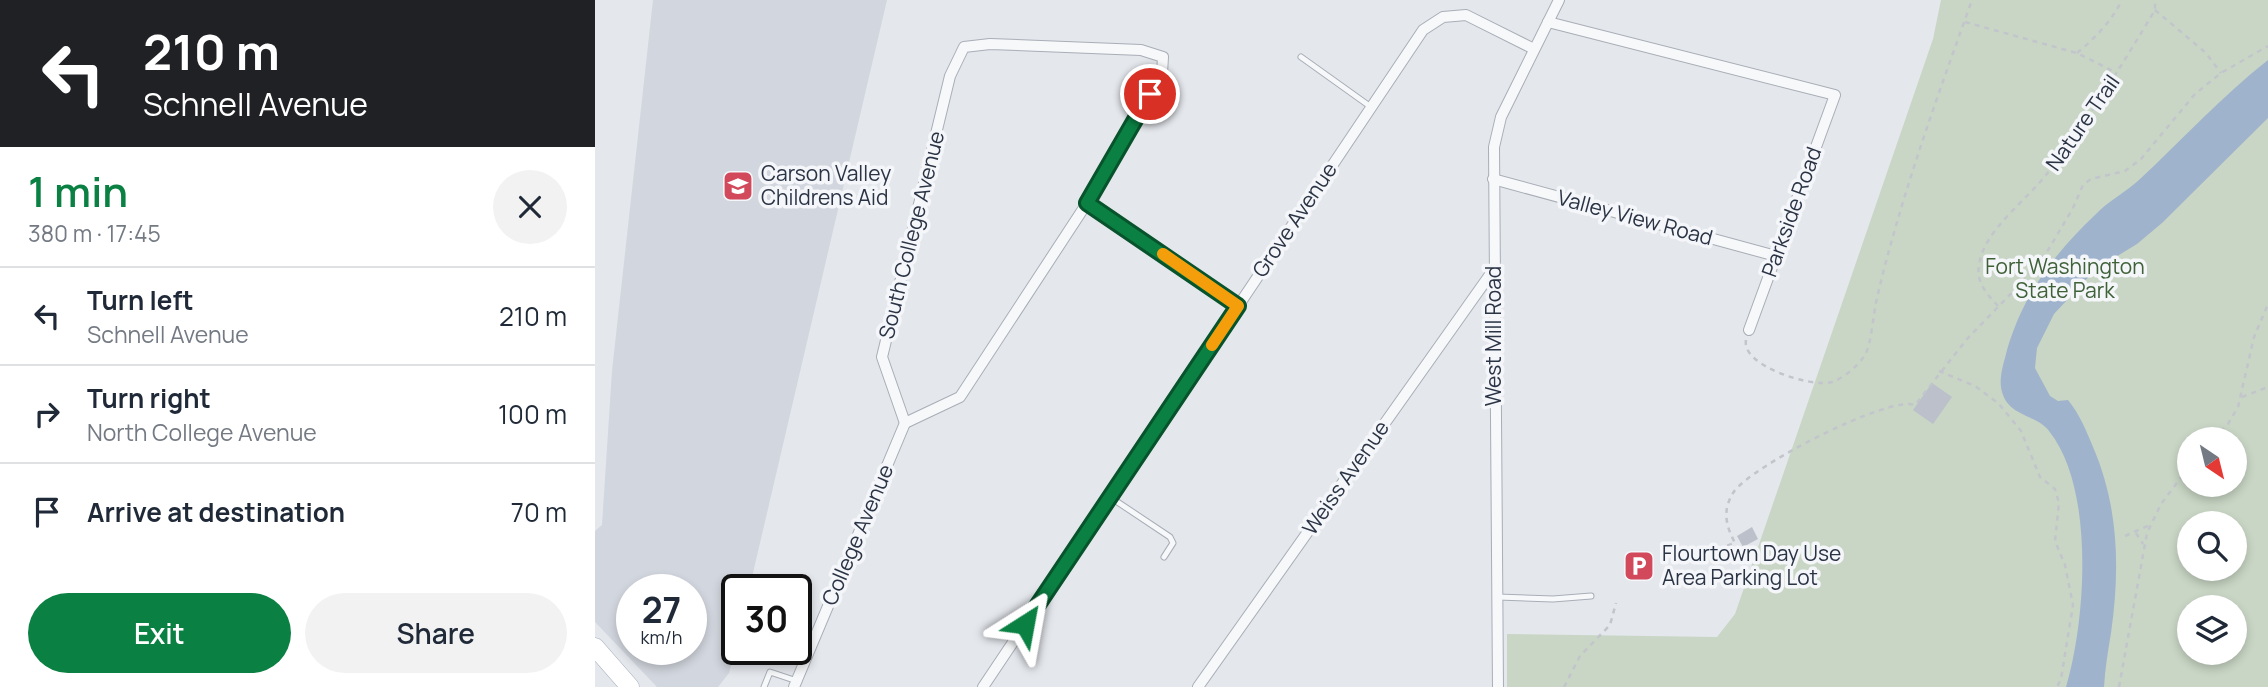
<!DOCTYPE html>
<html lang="en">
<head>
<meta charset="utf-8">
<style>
  :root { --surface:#fff; --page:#f2f2f3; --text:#1f2937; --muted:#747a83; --line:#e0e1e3; --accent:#0b8043 }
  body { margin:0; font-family:Manrope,sans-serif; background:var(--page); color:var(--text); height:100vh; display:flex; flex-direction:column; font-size:26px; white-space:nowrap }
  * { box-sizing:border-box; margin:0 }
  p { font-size:23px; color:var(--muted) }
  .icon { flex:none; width:38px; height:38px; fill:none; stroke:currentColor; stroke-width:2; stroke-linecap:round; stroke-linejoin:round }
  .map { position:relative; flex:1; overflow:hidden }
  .panel { display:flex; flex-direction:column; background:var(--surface); width:595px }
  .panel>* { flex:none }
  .guide { background:#202124; color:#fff; overflow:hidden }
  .needle { width:46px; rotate:145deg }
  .fabs { position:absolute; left:1582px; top:427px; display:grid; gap:14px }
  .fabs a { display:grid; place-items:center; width:70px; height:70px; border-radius:50%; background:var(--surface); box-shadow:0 4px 10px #0003; font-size:35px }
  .speed { position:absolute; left:21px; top:574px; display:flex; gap:14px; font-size:35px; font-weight:700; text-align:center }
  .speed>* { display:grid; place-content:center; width:91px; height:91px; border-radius:50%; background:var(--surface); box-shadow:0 4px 10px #0003; line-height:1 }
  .speed small { font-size:18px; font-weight:400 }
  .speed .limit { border:4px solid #111; border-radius:10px; background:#fff; color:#111 }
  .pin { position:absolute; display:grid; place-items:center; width:60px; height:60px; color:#fff; margin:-30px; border:4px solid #fff; border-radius:50%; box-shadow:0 2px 7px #0007 }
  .me { position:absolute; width:77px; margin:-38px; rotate:34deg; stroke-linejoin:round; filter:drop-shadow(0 0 5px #0008) }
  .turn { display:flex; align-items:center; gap:24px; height:147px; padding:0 28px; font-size:32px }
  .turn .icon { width:91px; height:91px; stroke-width:2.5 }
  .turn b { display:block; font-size:49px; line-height:60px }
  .round { display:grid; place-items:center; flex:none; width:74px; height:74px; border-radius:37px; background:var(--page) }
  .headline { display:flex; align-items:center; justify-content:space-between; height:119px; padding:0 28px }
  h1 { font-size:42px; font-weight:600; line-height:52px; color:var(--accent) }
  .action { display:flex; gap:14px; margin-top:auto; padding:14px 28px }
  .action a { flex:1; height:80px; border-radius:42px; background:var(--accent); color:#fff; font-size:28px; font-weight:600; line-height:80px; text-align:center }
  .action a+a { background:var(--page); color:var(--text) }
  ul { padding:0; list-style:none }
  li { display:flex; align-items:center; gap:21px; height:98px; padding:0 28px; border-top:2px solid var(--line) }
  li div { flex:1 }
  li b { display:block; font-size:26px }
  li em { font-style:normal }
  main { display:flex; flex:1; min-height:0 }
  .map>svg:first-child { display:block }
</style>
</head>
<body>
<main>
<section class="panel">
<div class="guide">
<div class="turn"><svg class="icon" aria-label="left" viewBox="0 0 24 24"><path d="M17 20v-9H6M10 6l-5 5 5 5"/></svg><div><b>210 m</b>Schnell Avenue</div></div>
</div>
<div class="headline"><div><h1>1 min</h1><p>380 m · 17:45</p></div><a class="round"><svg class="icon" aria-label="close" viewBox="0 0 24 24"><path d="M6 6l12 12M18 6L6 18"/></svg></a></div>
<ul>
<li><svg class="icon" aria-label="left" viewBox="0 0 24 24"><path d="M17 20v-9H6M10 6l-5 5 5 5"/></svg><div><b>Turn left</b><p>Schnell Avenue</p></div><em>210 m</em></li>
<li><svg class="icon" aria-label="right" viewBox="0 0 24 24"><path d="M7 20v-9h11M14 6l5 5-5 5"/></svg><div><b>Turn right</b><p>North College Avenue</p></div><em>100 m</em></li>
<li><svg class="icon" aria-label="arrive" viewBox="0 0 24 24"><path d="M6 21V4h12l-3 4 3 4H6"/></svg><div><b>Arrive at destination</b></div><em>70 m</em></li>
</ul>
<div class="action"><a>Exit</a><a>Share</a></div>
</section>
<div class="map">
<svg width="1673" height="687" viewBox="0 0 1673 687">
  <rect width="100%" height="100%" fill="#e4e7ec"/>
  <path fill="#d2d6de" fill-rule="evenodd" d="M58 0H292L154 590H142V642L134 673 123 687H62L0 622V531L7 525 17 371ZM37 590H96V649H37Z"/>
  <path fill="#c9d6c5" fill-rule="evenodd" d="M1346 0H1673V687H912V634L1122 637 1140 614 1338 39ZM1594 439H1640V485H1594ZM1594 523H1640V569H1594ZM1594 607H1640V653H1594Z"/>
  <path fill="#9fb4cc" d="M1673 60V118L1567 223 1542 244 1501 269 1459 314 1442 348 1440 368 1455 396 1463 401 1473 400C1484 413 1492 432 1498 447 1524 507 1525 570 1516 633 1513 651 1510 669 1509 687H1471C1491 620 1500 488 1454 431 1441 414 1414 417 1407 392 1403 378 1409 363 1412 350 1428 295 1458 255 1500 215 1513 201 1531 192 1545 179 1588 139 1627 96 1673 60Z"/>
  <g fill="#bbc0ca">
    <path d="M1337 383 1357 397 1338 424 1318 410Z"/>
    <path d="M1157 527 1163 539 1148 547 1142 536Z"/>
  </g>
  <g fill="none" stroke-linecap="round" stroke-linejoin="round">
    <g stroke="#a9aeb7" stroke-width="7">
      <g id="service">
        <path d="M706 57 776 107"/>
        <path d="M515 497 575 537 578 543 569 557"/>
        <path d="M903 597 958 599 996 596"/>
        <path d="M169 687 175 672 202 681"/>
      </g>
    </g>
    <g stroke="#a9aeb7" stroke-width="12">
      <g id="minor">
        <path d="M953 22 1240 95 1154 330"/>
        <path d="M395 44 546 50 568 57 567 73 492 203 365 397 310 423 287 357 355 76 369 47Z"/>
        <path d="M898 179 1181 256"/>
        <path d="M492 203 643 306"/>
        <path d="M199 687 310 423"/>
        <path d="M388 687 828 30 848 17 871 15 939 49"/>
        <path d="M603 687 899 269"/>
        <path d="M903 687 899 147 906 117 964 0"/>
      </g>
    </g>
    <g stroke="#a3abb8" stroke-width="19">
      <path id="primary" d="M0 647 35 687"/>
    </g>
    <g stroke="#c2c5cb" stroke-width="2.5" stroke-dasharray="5 5" stroke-linecap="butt">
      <path d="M1560 10 1611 53 1626 73"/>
      <path d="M1370 22 1482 53 1522 73"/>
      <path d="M1482 53C1501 37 1516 22 1527 0"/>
      <path d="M1403 306C1392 294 1381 283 1384 265 1389 229 1434 199 1454 171 1493 120 1527 65 1560 10V0"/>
      <path d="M1151 340C1146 366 1217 388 1237 382 1249 378 1263 366 1270 355 1277 342 1278 314 1282 298 1286 281 1290 264 1295 247 1318 163 1348 81 1377 0"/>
      <path d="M1344 371 1380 386 1404 404 1426 431 1445 477 1460 489 1464 503 1460 541 1470 565 1478 605 1466 679 1462 687"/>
      <path d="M1647 397 1673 387"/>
      <path d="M1619 439 1633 424 1643 407 1659 337 1673 304"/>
      <path d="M1541 533 1548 544"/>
      <path d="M1530 536 1555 525"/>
      <path d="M1083 551H1116L1140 543C1131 526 1127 511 1138 493 1154 467 1294 395 1320 405L1372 339 1434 275 1452 252 1478 208 1488 185 1496 179 1530 171 1546 159 1600 94 1626 73 1673 46"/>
      <path d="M969 687 985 656 1015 625 1021 603"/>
      <path d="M1524 687 1552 533 1566 504 1594 467"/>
    </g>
    <use href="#service" stroke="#f7f8fa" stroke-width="5"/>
    <use href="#minor" stroke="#f7f8fa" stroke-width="10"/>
    <use href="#primary" stroke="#fff" stroke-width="18"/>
  </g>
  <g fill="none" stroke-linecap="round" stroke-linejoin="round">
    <g stroke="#07532c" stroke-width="18">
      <path id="route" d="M430 624 643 306 492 203 555 94"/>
    </g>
    <use href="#route" stroke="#0b8043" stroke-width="12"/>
    <path stroke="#f59e0b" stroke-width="12" d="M568 254 643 306 617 345"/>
  </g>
  <defs>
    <g id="school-square" transform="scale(1.575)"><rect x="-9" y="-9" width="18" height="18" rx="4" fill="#d1495b" stroke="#f4f6f9"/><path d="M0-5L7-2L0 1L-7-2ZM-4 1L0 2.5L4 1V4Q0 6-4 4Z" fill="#fff"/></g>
    <g id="parking-square" transform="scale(1.575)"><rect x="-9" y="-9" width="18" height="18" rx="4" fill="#d1495b" stroke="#f4f6f9"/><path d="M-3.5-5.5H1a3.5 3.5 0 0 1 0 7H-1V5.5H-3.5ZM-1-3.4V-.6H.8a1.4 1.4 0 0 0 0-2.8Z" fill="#fff"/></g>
  </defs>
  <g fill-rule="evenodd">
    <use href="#school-square" x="143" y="186"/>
    <use href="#parking-square" x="1044" y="566"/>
  </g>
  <g text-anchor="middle" stroke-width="7" stroke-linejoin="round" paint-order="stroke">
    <g font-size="21" fill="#2b3445" stroke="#f4f6f9">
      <text transform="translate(1488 123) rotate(-55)" y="7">Nature Trail</text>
      <text transform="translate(1197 212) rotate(-70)" y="7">Parkside Road</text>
      <text transform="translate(1040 218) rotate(15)" y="7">Valley View Road</text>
      <text transform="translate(700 220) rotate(-56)" y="7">Grove Avenue</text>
      <text transform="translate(317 235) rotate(-76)" y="7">South College Avenue</text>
      <text transform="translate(899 336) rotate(-90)" y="7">West Mill Road</text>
      <text transform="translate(751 478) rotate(-55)" y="7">Weiss Avenue</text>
      <text transform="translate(263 535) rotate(-67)" y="7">College Avenue</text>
    </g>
    <g font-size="21" fill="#2b3445" stroke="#f4f6f9" text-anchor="start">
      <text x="166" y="181">Carson Valley<tspan x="166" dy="24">Childrens Aid</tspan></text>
      <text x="1067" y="561">Flourtown Day Use<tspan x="1067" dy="24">Area Parking Lot</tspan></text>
    </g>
    <g font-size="21" fill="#3f6138" stroke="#f4f6f9">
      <text x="1470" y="274">Fort Washington<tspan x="1470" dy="24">State Park</tspan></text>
    </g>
  </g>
</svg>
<div class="fabs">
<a><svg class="needle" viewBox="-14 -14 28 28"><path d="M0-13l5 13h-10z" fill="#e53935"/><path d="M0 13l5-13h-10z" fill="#747a83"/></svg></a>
<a><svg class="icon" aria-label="search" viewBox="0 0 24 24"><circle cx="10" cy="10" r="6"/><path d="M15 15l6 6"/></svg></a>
<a><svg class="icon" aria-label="layers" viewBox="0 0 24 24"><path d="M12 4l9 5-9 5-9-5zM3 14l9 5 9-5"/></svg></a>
</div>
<div class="speed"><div>27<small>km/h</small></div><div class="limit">30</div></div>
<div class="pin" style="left:555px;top:94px;background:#d93025"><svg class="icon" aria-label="arrive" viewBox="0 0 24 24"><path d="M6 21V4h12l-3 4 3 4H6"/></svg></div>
<svg class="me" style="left:430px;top:624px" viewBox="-20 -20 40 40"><path d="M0-17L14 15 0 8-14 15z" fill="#0b8043" stroke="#fff" stroke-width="4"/></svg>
</div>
</main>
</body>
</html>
